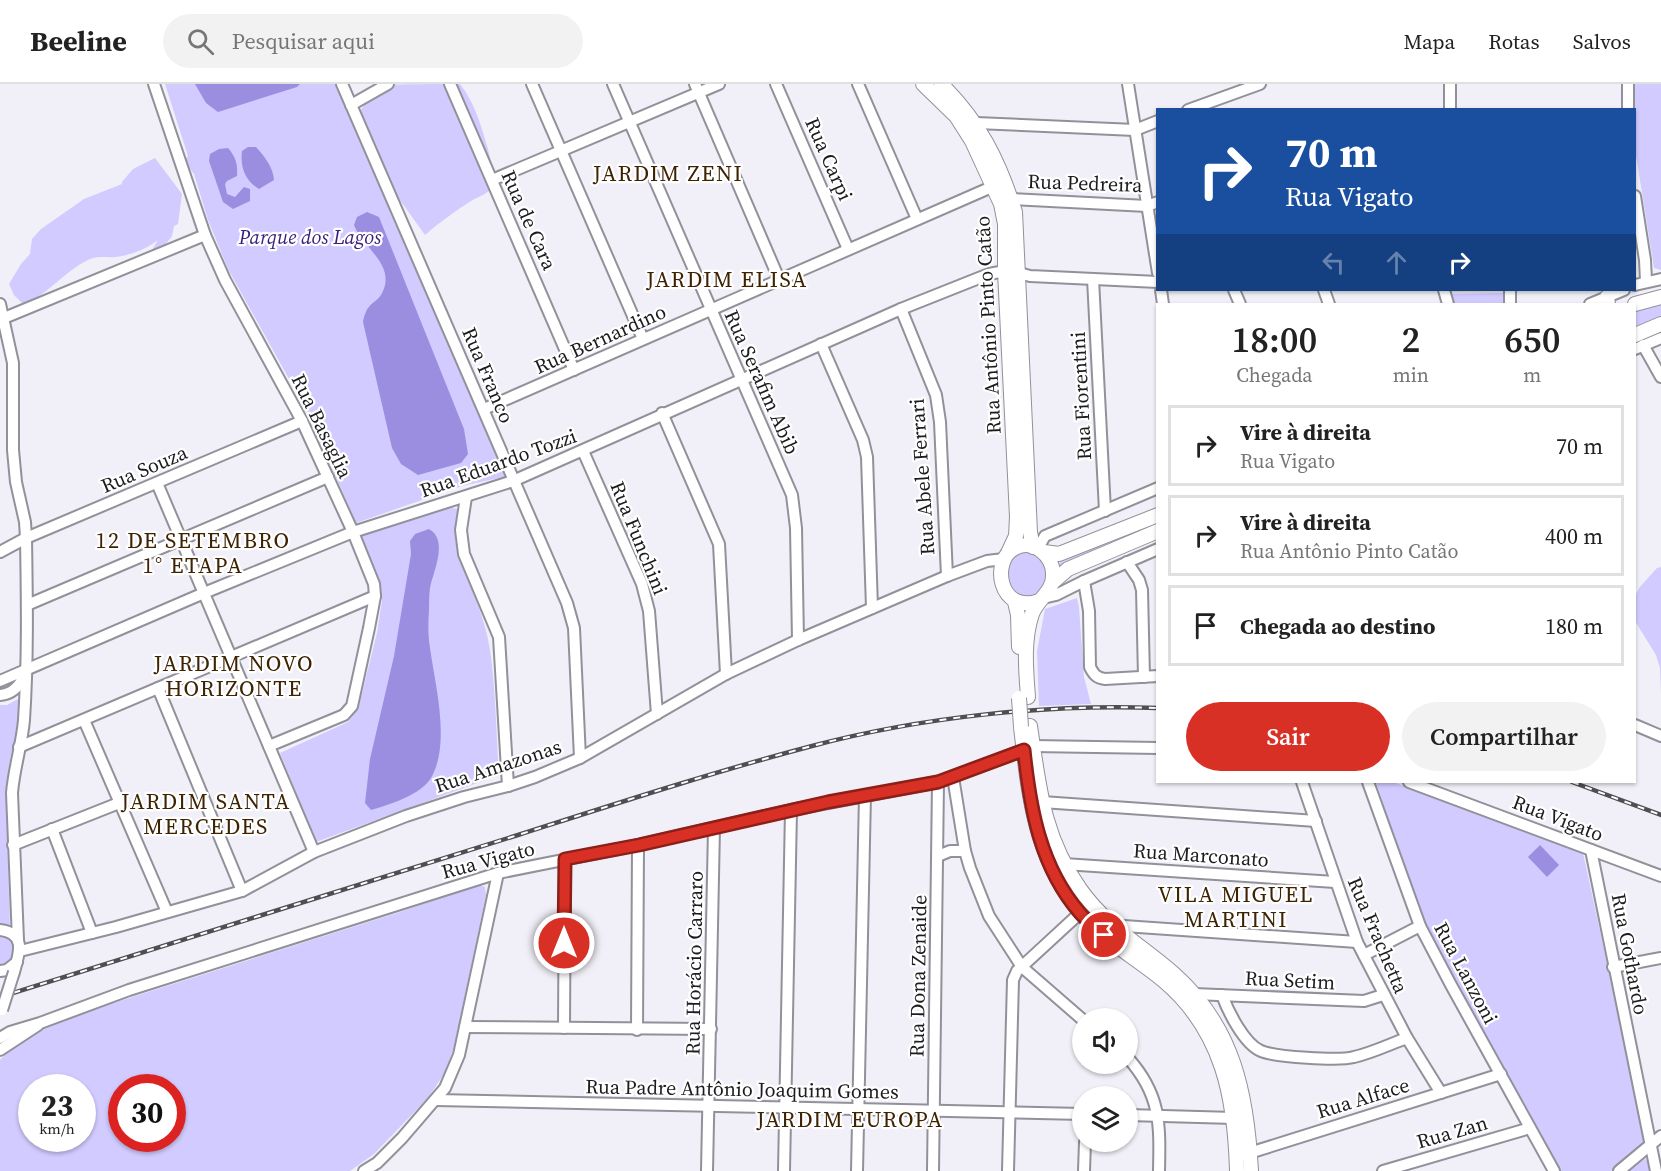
<!DOCTYPE html>
<html lang="pt">
<head>
<meta charset="utf-8">
<style>
  :root { --surface:#fff; --page:#f2f2f2; --text:#222; --muted:#767676; --line:#e0e0e0; --accent:#d93025 }
  body { margin:0; font-family:"Source Serif 4",serif; background:var(--page); color:var(--text); height:100vh; display:flex; flex-direction:column; font-size:22px; white-space:nowrap }
  * { box-sizing:border-box; margin:0 }
  p { font-size:20px; color:var(--muted) }
  .icon { flex:none; width:33px; height:33px; fill:none; stroke:currentColor; stroke-width:2; stroke-linecap:round; stroke-linejoin:round }
  .map { position:relative; flex:1; overflow:hidden }
  .drawer { position:absolute; left:1156px; top:219px; width:480px; height:480px; display:flex; flex-direction:column; background:var(--surface); border-radius:0px; box-shadow:0 2px 4px #0004 }
  .drawer>* { flex:none }
  .banner { position:absolute; left:1156px; top:24px; width:480px; height:183px; border-radius:0px; box-shadow:0 2px 4px #0004; background:#1a4fa0; color:#fff; overflow:hidden }
  .tools { position:absolute; left:1072px; top:924px; display:grid; gap:12px }
  .tools a { display:grid; place-items:center; width:66px; height:66px; border-radius:50%; background:var(--surface); box-shadow:0 2px 4px #0004; font-size:30px }
  .speed { position:absolute; left:18px; top:990px; display:flex; gap:12px; font-size:30px; font-weight:700; text-align:center }
  .speed>* { display:grid; place-content:center; width:78px; height:78px; border-radius:50%; background:var(--surface); box-shadow:0 2px 4px #0004; line-height:1 }
  .speed small { font-size:15px; font-weight:400 }
  .speed .limit { border:9px solid #d22; background:#fff; color:#111 }
  .pin { position:absolute; display:grid; place-items:center; width:51px; height:51px; color:#fff; margin:-26px; border:3px solid #fff; border-radius:50%; box-shadow:0 2px 6px #0007 }
  .me { position:absolute; width:66px; margin:-33px; rotate:0deg; stroke-linejoin:round; filter:drop-shadow(0 0 4px #0008) }
  .turn { display:flex; align-items:center; gap:21px; height:126px; padding:0 30px; font-size:27px }
  .turn .icon { width:78px; height:78px; stroke-width:2.5 }
  .turn b { display:block; font-size:42px; line-height:51px }
  .lanes { display:flex; align-items:center; height:57px; padding:0 30px; background:#0003; justify-content:center; gap:30px; direction:ltr }
  .lanes .off { opacity:.35 }
  .eta { display:flex; justify-content:space-evenly; align-items:center; height:102px; text-align:center }
  .eta b { font-size:36px; font-weight:600; line-height:42px }
  .action { display:flex; gap:12px; margin-top:auto; padding:12px 30px }
  .action a { flex:1; height:69px; border-radius:36px; background:var(--accent); color:#fff; font-size:24px; font-weight:600; line-height:69px; text-align:center }
  .action a+a { background:var(--page); color:var(--text) }
  ul { padding:0; list-style:none }
  li { display:flex; align-items:center; gap:18px; height:81px; margin:0 12px 9px; padding:0 18px; border:3px solid var(--line); border-radius:0px }
  li div { flex:1 }
  li b { display:block; font-size:22px }
  li em { font-style:normal }
  header { display:flex; align-items:center; gap:36px; box-sizing:border-box; height:84px; padding:0 30px; background:var(--surface); border-bottom:2px solid var(--line) }
  header strong { font-size:28px }
  nav { display:flex; gap:33px; margin-inline-start:auto; font-size:21px }
  .search { width:420px; height:54px; background:var(--page); display:flex; align-items:center; gap:15px; box-sizing:border-box; padding:0 21px; border-radius:33px; color:var(--muted); font-size:22px }
  .map>svg:first-child { display:block }
</style>
</head>
<body>
<header>
<strong>Beeline</strong>
<div class="search"><svg class="icon" aria-label="search" viewBox="0 0 24 24"><circle cx="10" cy="10" r="6"/><path d="M15 15l6 6"/></svg>Pesquisar aqui</div>
<nav><a>Mapa</a><a>Rotas</a><a>Salvos</a></nav>
</header>
<div class="map">
<svg width="1661" height="1087" viewBox="0 0 1661 1087">
  <rect width="100%" height="100%" fill="#f1f0f8"/>
  <g fill="#d1cbff" fill-rule="evenodd">
    <path d="M165 0H336L347 24 358 31C365 18 374 7 388 1 397 0 446 0 460 0 475 19 481 42 488 65 491 79 495 88 495 102 486 111 481 111 471 117 455 127 440 138 425 151L387 98 508 392 462 402 356 439 309 331 228 185 208 136 194 90 184 77 188 72Z"/>
    <path d="M1634 0H1661V186L1654 184 1635 65Z"/>
    <path d="M155 74 182 110 178 140 174 142 172 152 161 166H152L158 156C146 165 132 171 116 173 106 174 98 171 88 176 65 187 49 209 24 221L14 211 9 200 21 180 30 170 32 155 41 145 84 115 122 100V98L133 85Z"/>
    <path d="M1505 209V220H1451L1449 210Z"/>
    <path d="M1661 220V234L1635 246V228Z"/>
    <path d="M450 423 457 425C459 438 453 451 457 465 468 499 485 531 490 566 496 607 496 649 499 691L316 758 280 669 348 638 358 625 377 549 382 517 379 501 361 451 400 440Z"/>
    <path d="M1158 436V444L1058 487 1057 480Z"/>
    <path d="M1034 466 1050 489 1041 511 1026 516 1011 507C1008 495 1002 472 1019 467 1023 466 1029 466 1034 466Z"/>
    <path d="M1661 483V610L1660 584 1656 571 1635 537V513L1639 504 1657 484Z"/>
    <path d="M1077 514 1079 523 1084 593 1091 620 1039 622 1037 567 1045 525Z"/>
    <path d="M20 614C21 641 10 665 8 691 5 741 9 793 10 843L0 841V621H7Z"/>
    <path d="M1376 698H1393L1583 769 1646 1058 1611 1087H1558L1421 837Z"/>
    <path d="M479 801 485 803 486 811 454 963 444 990 428 1014 374 1070 350 1087H0V976L6 969 43 944 107 921 397 829ZM32 1004H82V1054H32ZM122 1004H172V1054H122Z"/>
    <path d="M0 849 8 851 16 860 13 877 0 884Z"/>
    <path d="M1645 1075 1648 1076 1651 1087H1628Z"/>
  </g>
  <g fill="#9b8ee0">
    <path d="M195 0H300L297 3 218 28 206 19Z"/>
    <path d="M248 63H256C265 73 273 83 274 96L259 105C245 97 240 83 242 67Z"/>
    <path d="M228 64C236 73 238 81 237 92L227 97 225 100 227 110 235 113 244 103 250 105V117L233 125 223 118 209 77 210 70 219 65Z"/>
    <path d="M367 128 379 133 464 345 468 370 461 379 418 391 401 380 392 364 363 238C367 216 377 221 383 207 395 180 362 163 354 141L357 133Z"/>
    <path d="M429 445C449 456 433 488 430 504 429 511 429 520 429 527 428 539 428 552 430 564 435 601 451 659 431 694 421 711 388 721 371 726L365 719 370 675 394 572 411 470 410 457 415 450Z"/>
    <path d="M1540 761 1559 781 1547 793 1528 773Z"/>
  </g>
  <g fill="none" stroke-linecap="round" stroke-linejoin="round">
    <g stroke="#929199" stroke-width="14">
      <g id="minor">
        <path d="M154 0 205 151 225 196 302 337 353 448 374 500 375 512 369 544 352 622 344 631 269 662"/>
        <path d="M342 0 567 519 574 544 580 674"/>
        <path d="M450 0 574 286"/>
        <path d="M532 0 643 255"/>
        <path d="M613 0 792 411 796 444 798 556"/>
        <path d="M695 0 779 195"/>
        <path d="M776 0 848 165"/>
        <path d="M858 0 917 135"/>
        <path d="M1128 0 1158 189"/>
        <path d="M1628 0V26"/>
        <path d="M351 21 388 0"/>
        <path d="M1188 26 1260 0"/>
        <path d="M1450 26V0"/>
        <path d="M976 39 1135 46 1158 37"/>
        <path d="M492 96 719 0"/>
        <path d="M1635 112 1645 176 1646 197"/>
        <path d="M1011 115 1147 122 1158 118"/>
        <path d="M1019 189 1030 192 1158 198"/>
        <path d="M1093 195 1105 427"/>
        <path d="M1635 201 1661 195"/>
        <path d="M1161 206 1163 220"/>
        <path d="M1234 206 1240 220"/>
        <path d="M1324 206 1329 220"/>
        <path d="M1444 206 1448 220"/>
        <path d="M1510 206V220"/>
        <path d="M0 220 13 279V366L16 398 25 438 26 454C27 515 28 575 24 636 22 660 14 684 12 709L18 856"/>
        <path d="M1590 220 1624 206"/>
        <path d="M901 225 936 311 940 338 947 492"/>
        <path d="M0 233 4 234 205 151"/>
        <path d="M821 260 863 356 867 373 872 524"/>
        <path d="M1643 261 1661 293"/>
        <path d="M1635 265 1661 254"/>
        <path d="M484 325 994 102"/>
        <path d="M662 329 719 460 726 590"/>
        <path d="M583 367 642 500 649 527 657 630"/>
        <path d="M157 399 314 768"/>
        <path d="M466 413 461 446 464 470 499 553 508 702"/>
        <path d="M1038 464 1045 452 1158 404"/>
        <path d="M0 468 26 454 302 337"/>
        <path d="M1127 478 1139 496 1142 506 1144 593"/>
        <path d="M1084 497 1089 527 1090 583C1094 591 1097 594 1105 595L1158 592"/>
        <path d="M1043 514 1056 511 1084 497 1158 465"/>
        <path d="M27 521 328 393"/>
        <path d="M0 597 204 509 353 448 513 397 901 225 989 190 1005 187 1011 182"/>
        <path d="M158 604 242 807"/>
        <path d="M0 611C12 610 19 603 24 592"/>
        <path d="M84 636 167 828"/>
        <path d="M1635 641 1661 652"/>
        <path d="M1033 662 1158 664"/>
        <path d="M19 663 375 512"/>
        <path d="M953 693 965 767 970 784 989 832 1022 883 1083 936"/>
        <path d="M1302 698 1357 858 1407 954 1441 1009"/>
        <path d="M1368 698 1420 842 1451 901 1554 1087"/>
        <path d="M1409 698 1661 792"/>
        <path d="M1042 718 1316 737"/>
        <path d="M52 745 92 849"/>
        <path d="M13 761 119 719"/>
        <path d="M1591 766 1656 1087"/>
        <path d="M938 772 950 767H965"/>
        <path d="M1064 780 1335 798"/>
        <path d="M0 846C27 849 19 870 14 888"/>
        <path d="M1112 847 1124 842 1357 858"/>
        <path d="M20 867 116 843 242 807 314 768 406 732 464 713 508 702 535 693 580 674 726 590 798 556 947 492 987 477 1004 475"/>
        <path d="M1364 871 1420 842"/>
        <path d="M1613 883 1661 874"/>
        <path d="M0 887 7 886 17 878"/>
        <path d="M1194 910 1364 917 1383 911"/>
        <path d="M1222 911C1228 927 1244 960 1261 967 1275 973 1339 977 1354 973 1372 969 1390 960 1407 954"/>
        <path d="M465 943 711 945"/>
        <path d="M564 944 565 775"/>
        <path d="M637 946 638 761"/>
        <path d="M0 954 10 948 40 939 129 906 498 789 638 761 791 726 938 698 1024 666"/>
        <path d="M0 966 38 941"/>
        <path d="M1128 974C1161 1011 1160 1040 1159 1087"/>
        <path d="M436 1016 1083 1030"/>
        <path d="M1128 1031 1234 1034"/>
        <path d="M1243 1071 1501 990"/>
        <path d="M364 1087 377 1079 402 1054 445 1004 459 971 498 789"/>
        <path d="M707 1087 714 744"/>
        <path d="M784 1087 791 726"/>
        <path d="M857 1087 865 711"/>
        <path d="M933 1087 938 698"/>
        <path d="M1008 1087 1013 896 1017 887 1080 829"/>
        <path d="M1084 1087 1085 1058"/>
        <path d="M1383 1087 1530 1044"/>
        <path d="M1619 1087 1661 1052"/>
      </g>
    </g>
    <g stroke="#929199" stroke-width="16">
      <g id="major">
        <path d="M923 0 956 32 972 57 1001 120 1005 140V187L1017 433 1016 452 1009 467"/>
        <path d="M941 0C979 37 999 77 1015 128L1030 448 1033 463"/>
        <path d="M1607 213 1608 220"/>
        <path d="M1635 220 1661 213"/>
        <path d="M1635 251 1661 240"/>
        <path d="M1044 468 1059 470 1158 431"/>
        <path d="M1053 498 1068 485 1158 447"/>
        <path d="M1015 518 1018 531 1019 563"/>
        <path d="M1028 613C1026 587 1023 556 1032 530 1037 515 1054 508 1053 490 1053 472 1033 454 1015 464 990 476 999 531 1039 517"/>
        <path d="M1030 642C1039 703 1043 753 1080 805 1105 841 1142 862 1174 890 1234 943 1247 1011 1251 1087"/>
        <path d="M1021 643C1029 712 1034 771 1079 827 1102 856 1137 874 1164 897 1223 947 1235 1014 1237 1087"/>
      </g>
    </g>
    <use href="#minor" stroke="#fff" stroke-width="10"/>
    <use href="#major" stroke="#fff" stroke-width="14"/>
    <g stroke="#4f4f53" stroke-width="4.5">
      <g id="rail">
        <path d="M1572 698 1661 731"/>
        <path d="M0 913C173 859 345 805 518 751 615 720 713 688 812 662 921 633 1045 620 1158 624"/>
      </g>
    </g>
    <use href="#rail" stroke="#fff" stroke-width="2" stroke-dasharray="7" stroke-linecap="butt"/>
    <g stroke="#929199" stroke-width="14" stroke-linecap="butt">
      <path id="minor-bridge" d="M2 926 14 888"/>
    </g>
    <g stroke="#929199" stroke-width="16" stroke-linecap="butt">
      <path id="major-bridge" d="M1019 614 1021 643"/>
    </g>
    <use href="#minor-bridge" stroke="#fff" stroke-width="10"/>
    <use href="#major-bridge" stroke="#fff" stroke-width="14"/>
  </g>
  <g fill="none" stroke-linecap="round" stroke-linejoin="round">
    <g stroke="#8d1f18" stroke-width="15">
      <path id="route" d="M564 859 565 775 639 761 828 718 938 698 1024 666C1030 724 1040 783 1080 829 1087 837 1096 844 1104 851"/>
    </g>
    <use href="#route" stroke="#d93025" stroke-width="10"/>
  </g>
  <g text-anchor="middle" stroke-width="4.5" stroke-linejoin="round" paint-order="stroke">
    <g font-size="20" fill="#1c1c1f" stroke="#fff">
      <text transform="translate(829 75) rotate(66)" y="7">Rua Carpi</text>
      <text transform="translate(1085 99) rotate(2)" y="7">Rua Pedreira</text>
      <text transform="translate(529 136) rotate(66)" y="7">Rua de Cara</text>
      <text transform="translate(988 241) rotate(-93)" y="7">Rua Antônio Pinto Catão</text>
      <text transform="translate(600 255) rotate(-24)" y="7">Rua Bernardino</text>
      <text transform="translate(488 291) rotate(67)" y="7">Rua Franco</text>
      <text transform="translate(762 298) rotate(66)" y="7">Rua Serafim Abib</text>
      <text transform="translate(1081 312) rotate(-93)" y="7">Rua Fiorentini</text>
      <text transform="translate(322 342) rotate(64)" y="7">Rua Basaglia</text>
      <text transform="translate(498 379) rotate(-20)" y="7">Rua Eduardo Tozzi</text>
      <text transform="translate(144 385) rotate(-23)" y="7">Rua Souza</text>
      <text transform="translate(922 393) rotate(-94)" y="7">Rua Abele Ferrari</text>
      <text transform="translate(639 454) rotate(68)" y="7">Rua Funchini</text>
      <text transform="translate(498 682) rotate(-18)" y="7">Rua Amazonas</text>
      <text transform="translate(1558 734) rotate(21)" y="7">Rua Vigato</text>
      <text transform="translate(1201 771) rotate(4)" y="7">Rua Marconato</text>
      <text transform="translate(488 776) rotate(-15)" y="7">Rua Vigato</text>
      <text transform="translate(1378 851) rotate(67)" y="7">Rua Frachetta</text>
      <text transform="translate(1630 870) rotate(79)" y="7">Rua Gothardo</text>
      <text transform="translate(694 879) rotate(-89)" y="7">Rua Horácio Carraro</text>
      <text transform="translate(1466 889) rotate(62)" y="7">Rua Lanzoni</text>
      <text transform="translate(918 892) rotate(-89)" y="7">Rua Dona Zenaide</text>
      <text transform="translate(1290 896) rotate(3)" y="7">Rua Setim</text>
      <text transform="translate(742 1005) rotate(1)" y="7">Rua Padre Antônio Joaquim Gomes</text>
      <text transform="translate(1363 1014) rotate(-17)" y="7">Rua Alface</text>
      <text transform="translate(1452 1048) rotate(-16)" y="7">Rua Zan</text>
    </g>
    <g font-size="20" font-style="italic" fill="#3a1d7c" stroke="#fff">
      <text x="310" y="160">Parque dos Lagos</text>
    </g>
    <g font-size="22" letter-spacing="1.5" fill="#3d2302" stroke="#fff">
      <text x="668" y="97">JARDIM ZENI</text>
      <text x="727" y="203">JARDIM ELISA</text>
      <text x="193" y="464">12 DE SETEMBRO<tspan x="193" dy="25">1° ETAPA</tspan></text>
      <text x="234" y="587">JARDIM NOVO<tspan x="234" dy="25">HORIZONTE</tspan></text>
      <text x="206" y="725">JARDIM SANTA<tspan x="206" dy="25">MERCEDES</tspan></text>
      <text x="1236" y="818">VILA MIGUEL<tspan x="1236" dy="25">MARTINI</tspan></text>
      <text x="850" y="1043">JARDIM EUROPA</text>
    </g>
  </g>
</svg>
<div class="tools">
<a><svg class="icon" aria-label="sound" viewBox="0 0 24 24"><path d="M4 9h4l5-4v14l-5-4H4zM17 9q2 3 0 6"/></svg></a>
<a><svg class="icon" aria-label="layers" viewBox="0 0 24 24"><path d="M12 4l9 5-9 5-9-5zM3 14l9 5 9-5"/></svg></a>
</div>
<div class="speed"><div>23<small>km/h</small></div><div class="limit">30</div></div>
<div class="pin" style="left:1104px;top:851px;background:#d93025"><svg class="icon" aria-label="arrive" viewBox="0 0 24 24"><path d="M6 21V4h12l-3 4 3 4H6"/></svg></div>
<svg class="me" style="left:564px;top:859px" viewBox="-20 -20 40 40"><circle r="17" fill="#d93025" stroke="#fff" stroke-width="3"/><path d="M0-11L8 9 0 5-8 9z" fill="#fff"/></svg>
<div class="banner">
<div class="turn"><svg class="icon" aria-label="right" viewBox="0 0 24 24"><path d="M7 20v-9h11M14 6l5 5-5 5"/></svg><div><b>70 m</b>Rua Vigato</div></div>
<div class="lanes"><svg class="icon off" aria-label="left" viewBox="0 0 24 24"><path d="M17 20v-9H6M10 6l-5 5 5 5"/></svg><svg class="icon off" aria-label="ahead" viewBox="0 0 24 24"><path d="M12 20V5M6 11l6-6 6 6"/></svg><svg class="icon" aria-label="right" viewBox="0 0 24 24"><path d="M7 20v-9h11M14 6l5 5-5 5"/></svg></div>
</div>
<section class="drawer">
<div class="eta">
<div><b>18:00</b><p>Chegada</p></div>
<div><b>2</b><p>min</p></div>
<div><b>650</b><p>m</p></div>
</div>
<ul>
<li><svg class="icon" aria-label="right" viewBox="0 0 24 24"><path d="M7 20v-9h11M14 6l5 5-5 5"/></svg><div><b>Vire à direita</b><p>Rua Vigato</p></div><em>70 m</em></li>
<li><svg class="icon" aria-label="right" viewBox="0 0 24 24"><path d="M7 20v-9h11M14 6l5 5-5 5"/></svg><div><b>Vire à direita</b><p>Rua Antônio Pinto Catão</p></div><em>400 m</em></li>
<li><svg class="icon" aria-label="arrive" viewBox="0 0 24 24"><path d="M6 21V4h12l-3 4 3 4H6"/></svg><div><b>Chegada ao destino</b></div><em>180 m</em></li>
</ul>
<div class="action"><a>Sair</a><a>Compartilhar</a></div>
</section>
</div>
</body>
</html>
